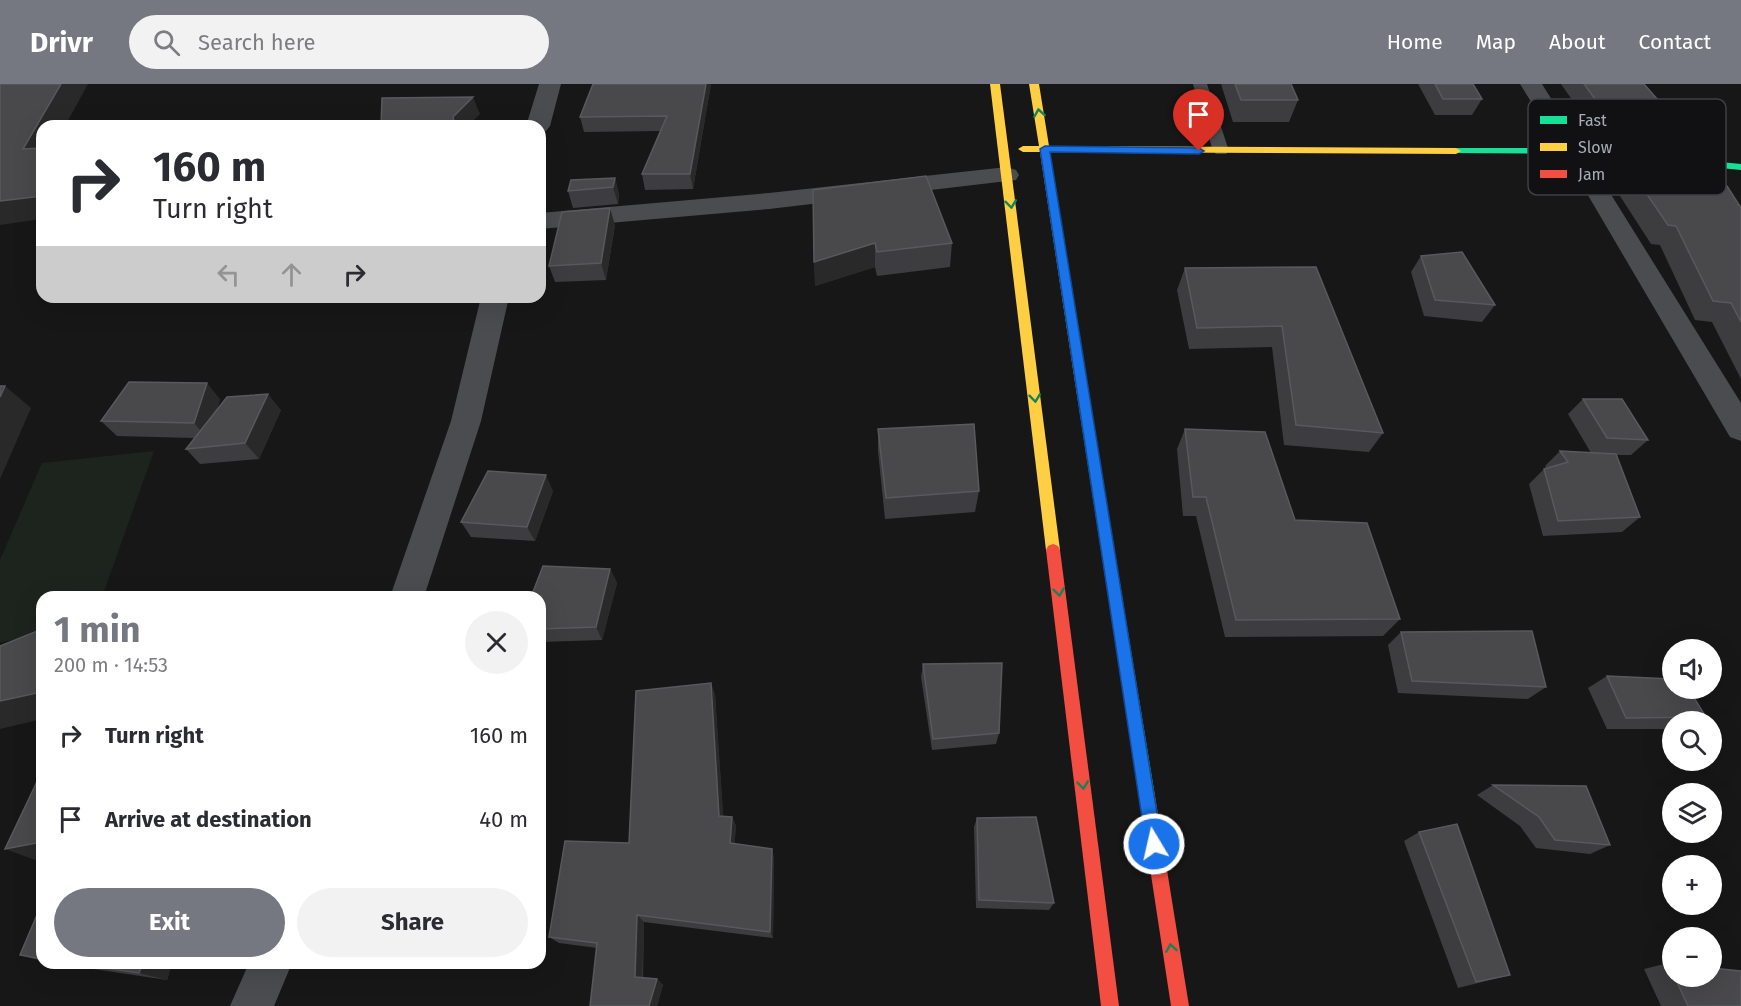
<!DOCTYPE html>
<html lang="en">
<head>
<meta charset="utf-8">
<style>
  :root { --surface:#fff; --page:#f2f2f3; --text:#2b2b33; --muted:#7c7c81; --accent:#757880 }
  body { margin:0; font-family:"Fira Sans",sans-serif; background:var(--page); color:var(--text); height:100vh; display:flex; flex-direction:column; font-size:22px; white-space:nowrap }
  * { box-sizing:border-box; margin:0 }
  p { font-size:20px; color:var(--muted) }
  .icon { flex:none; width:33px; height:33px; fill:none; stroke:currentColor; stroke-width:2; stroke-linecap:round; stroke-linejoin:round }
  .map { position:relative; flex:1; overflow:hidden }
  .sheet { position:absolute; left:36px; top:507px; width:510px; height:378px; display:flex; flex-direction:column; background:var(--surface); border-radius:18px; box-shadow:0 6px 24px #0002 }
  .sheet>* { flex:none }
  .guide { position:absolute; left:36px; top:36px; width:510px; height:183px; border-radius:18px; box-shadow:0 6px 24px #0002; background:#fff; color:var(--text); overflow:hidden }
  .controls { position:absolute; left:1662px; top:555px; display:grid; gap:12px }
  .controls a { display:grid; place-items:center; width:60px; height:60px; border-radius:50%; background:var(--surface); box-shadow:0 6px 24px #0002; font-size:30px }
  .pin { position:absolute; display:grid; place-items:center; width:51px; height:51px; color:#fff; margin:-62px -26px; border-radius:50% 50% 50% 0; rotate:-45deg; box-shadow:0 0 6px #0007 }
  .pin .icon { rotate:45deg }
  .me { position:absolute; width:66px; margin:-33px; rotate:351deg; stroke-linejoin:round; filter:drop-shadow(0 0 4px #0008) }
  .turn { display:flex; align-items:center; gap:21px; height:126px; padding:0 18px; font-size:27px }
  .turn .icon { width:78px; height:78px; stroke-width:2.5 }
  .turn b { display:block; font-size:42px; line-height:51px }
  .lanes { display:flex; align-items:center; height:57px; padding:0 18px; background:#0003; justify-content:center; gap:30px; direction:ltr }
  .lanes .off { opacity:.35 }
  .round { display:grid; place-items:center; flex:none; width:63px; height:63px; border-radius:32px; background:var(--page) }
  .headline { display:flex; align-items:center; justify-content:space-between; height:102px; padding:0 18px }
  h1 { font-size:36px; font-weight:700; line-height:45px; color:var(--accent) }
  .cta { display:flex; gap:12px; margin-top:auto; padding:12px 18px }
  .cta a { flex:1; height:69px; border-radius:36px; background:var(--accent); color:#fff; font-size:24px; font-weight:700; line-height:69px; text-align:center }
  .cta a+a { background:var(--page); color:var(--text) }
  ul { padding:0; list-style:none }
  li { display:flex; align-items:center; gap:18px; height:84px; padding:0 18px }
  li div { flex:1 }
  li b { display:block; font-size:22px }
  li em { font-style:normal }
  header { display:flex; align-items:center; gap:36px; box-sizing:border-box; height:84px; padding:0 30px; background:var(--accent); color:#fff }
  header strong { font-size:28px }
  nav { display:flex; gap:33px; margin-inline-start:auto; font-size:21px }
  .search { width:420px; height:54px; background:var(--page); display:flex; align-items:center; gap:15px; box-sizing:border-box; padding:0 21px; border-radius:33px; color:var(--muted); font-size:22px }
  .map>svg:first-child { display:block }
</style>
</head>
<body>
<header>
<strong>Drivr</strong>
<div class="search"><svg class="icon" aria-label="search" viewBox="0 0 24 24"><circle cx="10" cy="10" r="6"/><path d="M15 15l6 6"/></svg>Search here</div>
<nav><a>Home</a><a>Map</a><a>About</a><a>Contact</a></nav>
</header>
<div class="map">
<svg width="1741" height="922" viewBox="0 0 1741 922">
  <rect width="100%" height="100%" fill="#171717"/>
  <path fill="#1d241e" d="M154 367 102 513H42V553L0 558V476L42 379Z"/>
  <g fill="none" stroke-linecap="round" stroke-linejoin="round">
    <path fill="#4b4c50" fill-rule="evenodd" d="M1193 0H1207L1229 67 1226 70H1216L1213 67Z"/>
    <g fill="#4b4c50" fill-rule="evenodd">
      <path d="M539 0H561L550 42 546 47 540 49V42H526Z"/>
      <path d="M1520 0H1542L1741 319V357L1730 353 1562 67Z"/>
      <path d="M1007 83 1016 86 1019 91 1016 96 769 125 540 145V129L769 109Z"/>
      <path d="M481 213H509L481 337 424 513H390L451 337Z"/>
      <path d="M249 879H292L274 922H230Z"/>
    </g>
    <g fill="#16e098" fill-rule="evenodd">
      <path d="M1456 64H1574L1741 80V86L1574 70 1453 69V65Z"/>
      <path d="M1083 306 1089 311 1155 712 1153 718 1147 720 1141 718 1139 712 1077 311Z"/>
    </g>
    <g fill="#ffcf43" fill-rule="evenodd">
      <path d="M990 0H1000L1060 466 1058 470H1048L1046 466Z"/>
      <path d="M1029 0H1039L1049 62 1456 64 1461 67 1456 70 1050 68 1089 311 1083 316 1077 311 1040 68H1023L1018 65 1023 62H1039Z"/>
    </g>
    <g fill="#f24e42" fill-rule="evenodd">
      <path d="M1053 460 1058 462 1060 466 1119 922H1101L1046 466 1048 462Z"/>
      <path d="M1147 704 1153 706 1155 712 1189 922H1171L1139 712 1141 706Z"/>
    </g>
  </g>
  <g fill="#3d3d3f">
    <path d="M711 0 693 105 645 106 642 90 660 47 584 48 580 33Z"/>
    <path d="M1221 0H1291L1298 16 1289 38H1233Z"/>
    <path d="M1418 0H1473L1482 15 1472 31H1435Z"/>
    <path d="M1561 0H1644L1665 24 1652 41 1591 43Z"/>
    <path d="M1635 93 1741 124V295L1712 238 1695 236 1660 161 1651 160 1620 112Z"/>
    <path d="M615 94 619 111 618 120 573 124 568 107Z"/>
    <path d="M813 106 952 159 950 183 877 192 875 183 815 202Z"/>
    <path d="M615 141 606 196 555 198 549 182Z"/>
    <path d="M1421 172 1495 221 1482 238 1424 232 1411 188Z"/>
    <path d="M1316 183 1383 349 1369 368 1284 361 1272 263 1189 265 1177 206 1185 184Z"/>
    <path d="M220 315 217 325 281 326 259 375 200 380 186 365 194 354 117 352 101 337Z"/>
    <path d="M1583 315 1648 356 1631 371H1616L1640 433 1622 448 1543 452 1529 400 1544 385 1546 384 1545 382 1560 367 1591 369 1568 330Z"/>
    <path d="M878 345 979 407 975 428 885 435 878 367Z"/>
    <path d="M1185 345 1295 436 1400 535 1383 552 1225 553 1196 432H1183L1177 365Z"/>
    <path d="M553 407 535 457 471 453 461 438Z"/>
    <path d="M610 485 617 499 602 556 540 558V513Z"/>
    <path d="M1401 548 1546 603 1528 615 1398 609 1388 561Z"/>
    <path d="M923 580 999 649 996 660 932 666 921 593Z"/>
    <path d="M1607 592 1706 633 1698 638H1672V645H1607L1588 604Z"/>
    <path d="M711 599 715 611 723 732 732 733 736 742 734 760 774 773 773 854 644 838 643 894 657 895 663 901 657 922 597 864 559 859 549 853 629 759Z"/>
    <path d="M1493 701 1610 761 1590 770 1536 764 1520 742 1477 711Z"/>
    <path d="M977 734 1054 819 1049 826 976 824 974 743Z"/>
    <path d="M1419 748 1510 891 1458 904 1404 757Z"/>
    <path d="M42 819V877L20 871Z"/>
    <path d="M53 879H172L167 896Z"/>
    <path d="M1668 879H1672V892H1712L1741 922H1661L1644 885Z"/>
  </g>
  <g fill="#29292a">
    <path d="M61 0H88L65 42H42V84L23 65Z"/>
    <path d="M706 0H711L693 105 690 90Z"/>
    <path d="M473 13 480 30 468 42H455L453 33Z"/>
    <path d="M615 94 619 111 618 120 613 103Z"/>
    <path d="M42 112V135L0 141V117Z"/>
    <path d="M610 124 615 141 606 196 601 179Z"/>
    <path d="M875 159V183L815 202 814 178Z"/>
    <path d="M207 299 220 315 208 355 194 339Z"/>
    <path d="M5 302 31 324 0 395V313Z"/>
    <path d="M268 310 281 326 259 375 245 359Z"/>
    <path d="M546 391 553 407 535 457 527 443Z"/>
    <path d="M610 485 617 499 602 556 596 543Z"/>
    <path d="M711 599 715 611 724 741 719 732Z"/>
    <path d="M42 608V635L0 645V617Z"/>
    <path d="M732 733 736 742 734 768 730 759Z"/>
    <path d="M42 758V775L35 776 5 765Z"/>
    <path d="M772 765 774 773 773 854 770 848Z"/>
    <path d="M637 831 644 838 642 898 635 893Z"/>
    <path d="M143 879H172L167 896 139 889Z"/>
    <path d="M657 895 663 901 657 922H649Z"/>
  </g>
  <g fill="#49494c" stroke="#58595d" stroke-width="1.5">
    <path d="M0 0H61L23 65 42 64V112L0 117Z"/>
    <path d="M593 0H706L690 90H642L667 32 580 33Z"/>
    <path d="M1235 0H1291L1298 16H1241Z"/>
    <path d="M1435 0H1473L1482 15H1443Z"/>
    <path d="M1584 0H1644L1665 24 1603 26Z"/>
    <path d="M473 13 453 33 455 42H381L382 14Z"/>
    <path d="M926 92 952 159 877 168 875 159 814 178 813 106Z"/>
    <path d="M1635 93 1727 102 1741 124V238L1731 219 1713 217 1676 142 1668 141Z"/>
    <path d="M615 94 613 103 568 107 571 96Z"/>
    <path d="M610 124 601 179 549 182 562 128Z"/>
    <path d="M1462 168 1495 221 1435 216 1421 172Z"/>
    <path d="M1316 183 1383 349 1296 341 1282 242 1197 244 1185 184Z"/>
    <path d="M129 298 207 299 194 339 101 337Z"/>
    <path d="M0 302H5L0 313Z"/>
    <path d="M268 310 245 359 186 365 227 313Z"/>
    <path d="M1583 315H1622L1648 356 1607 354Z"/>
    <path d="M974 340 979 407 886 414 878 345Z"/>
    <path d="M1185 345 1265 348 1295 436 1367 439 1400 535 1236 536 1206 413H1193Z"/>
    <path d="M1560 367 1616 370 1640 433 1558 437 1544 385 1568 378Z"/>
    <path d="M488 387 546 391 527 443 461 438Z"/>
    <path d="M543 482 610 485 596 543 540 545V513H531Z"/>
    <path d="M42 545V608L0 617V562Z"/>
    <path d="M1532 547 1546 603 1412 597 1401 548Z"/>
    <path d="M1002 579 999 649 933 655 923 580Z"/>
    <path d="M1607 592 1672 595V604H1688L1706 633 1626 634Z"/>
    <path d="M711 599 719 732 732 733 730 759 772 765 770 848 637 831 635 893 657 895 649 922H590L597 859 549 853 565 757 629 759 636 607Z"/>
    <path d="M42 687V758L5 765Z"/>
    <path d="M1493 701 1586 702 1610 761 1555 756 1539 733Z"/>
    <path d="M1036 733 1054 819 979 816 977 734Z"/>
    <path d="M1457 740 1510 891 1476 898 1419 748Z"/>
    <path d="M42 819V875L20 871Z"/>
    <path d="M71 879H143L139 889Z"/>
    <path d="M1668 879H1672V889Z"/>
    <path d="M1712 884 1741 887V922H1688L1674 892H1712Z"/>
  </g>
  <defs><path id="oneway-chevron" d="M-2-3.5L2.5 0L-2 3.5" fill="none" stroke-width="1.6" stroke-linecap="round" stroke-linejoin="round" transform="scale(1.5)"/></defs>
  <g stroke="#14835c">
    <use href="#oneway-chevron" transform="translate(1039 29) rotate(-99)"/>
    <use href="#oneway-chevron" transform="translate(1011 120) rotate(83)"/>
    <use href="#oneway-chevron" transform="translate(1035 314) rotate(83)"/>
    <use href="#oneway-chevron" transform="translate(1059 508) rotate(83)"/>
    <use href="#oneway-chevron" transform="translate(1083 701) rotate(83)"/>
    <use href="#oneway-chevron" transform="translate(1171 864) rotate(-99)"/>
  </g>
  <path fill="#1a73e8" stroke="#114b97" stroke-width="1.5" d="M1045 62 1199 64 1204 67 1199 70 1050 68 1162 760 1160 766 1154 768 1148 766 1146 760 1040 65Z"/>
  <rect x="1528" y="15" width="198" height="96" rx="9" fill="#111113" stroke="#3e4045" stroke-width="1.5"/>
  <rect x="1540" y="32" width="27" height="8" fill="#16e098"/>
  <rect x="1540" y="59" width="27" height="8" fill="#ffcf43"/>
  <rect x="1540" y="86" width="27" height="8" fill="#f24e42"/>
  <g font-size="16" fill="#a8adb8">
    <text x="1578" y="42">Fast</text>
    <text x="1578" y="69">Slow</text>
    <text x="1578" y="96">Jam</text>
  </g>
</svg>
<div class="controls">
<a><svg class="icon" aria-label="sound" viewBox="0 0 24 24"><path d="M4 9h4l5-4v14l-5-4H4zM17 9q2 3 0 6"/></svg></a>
<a><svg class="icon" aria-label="search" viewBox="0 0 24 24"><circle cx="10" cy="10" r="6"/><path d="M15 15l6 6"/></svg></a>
<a><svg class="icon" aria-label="layers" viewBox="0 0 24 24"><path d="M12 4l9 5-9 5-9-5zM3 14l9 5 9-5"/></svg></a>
<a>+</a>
<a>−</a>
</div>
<div class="pin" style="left:1199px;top:67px;background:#d93025"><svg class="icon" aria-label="arrive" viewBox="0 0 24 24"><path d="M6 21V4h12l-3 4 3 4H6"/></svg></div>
<svg class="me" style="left:1154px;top:760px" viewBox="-20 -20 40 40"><circle r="17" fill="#1a73e8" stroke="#fff" stroke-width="3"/><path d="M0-11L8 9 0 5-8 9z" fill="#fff"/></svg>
<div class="guide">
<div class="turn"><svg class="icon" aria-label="right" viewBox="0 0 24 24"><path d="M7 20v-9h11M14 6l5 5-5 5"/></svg><div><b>160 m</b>Turn right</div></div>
<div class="lanes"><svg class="icon off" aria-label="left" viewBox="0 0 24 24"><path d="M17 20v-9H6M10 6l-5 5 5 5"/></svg><svg class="icon off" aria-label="ahead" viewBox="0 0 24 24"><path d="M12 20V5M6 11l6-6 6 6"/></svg><svg class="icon" aria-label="right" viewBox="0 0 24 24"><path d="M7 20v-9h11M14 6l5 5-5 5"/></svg></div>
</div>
<section class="sheet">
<div class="headline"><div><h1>1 min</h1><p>200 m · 14:53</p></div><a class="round"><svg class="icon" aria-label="close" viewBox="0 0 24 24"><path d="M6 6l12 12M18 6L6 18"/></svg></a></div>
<ul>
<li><svg class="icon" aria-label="right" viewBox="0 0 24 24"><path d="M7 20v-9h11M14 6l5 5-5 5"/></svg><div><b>Turn right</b></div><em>160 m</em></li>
<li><svg class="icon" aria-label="arrive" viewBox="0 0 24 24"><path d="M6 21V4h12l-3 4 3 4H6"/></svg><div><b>Arrive at destination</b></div><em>40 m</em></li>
</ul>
<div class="cta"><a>Exit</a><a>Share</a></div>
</section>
</div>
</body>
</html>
